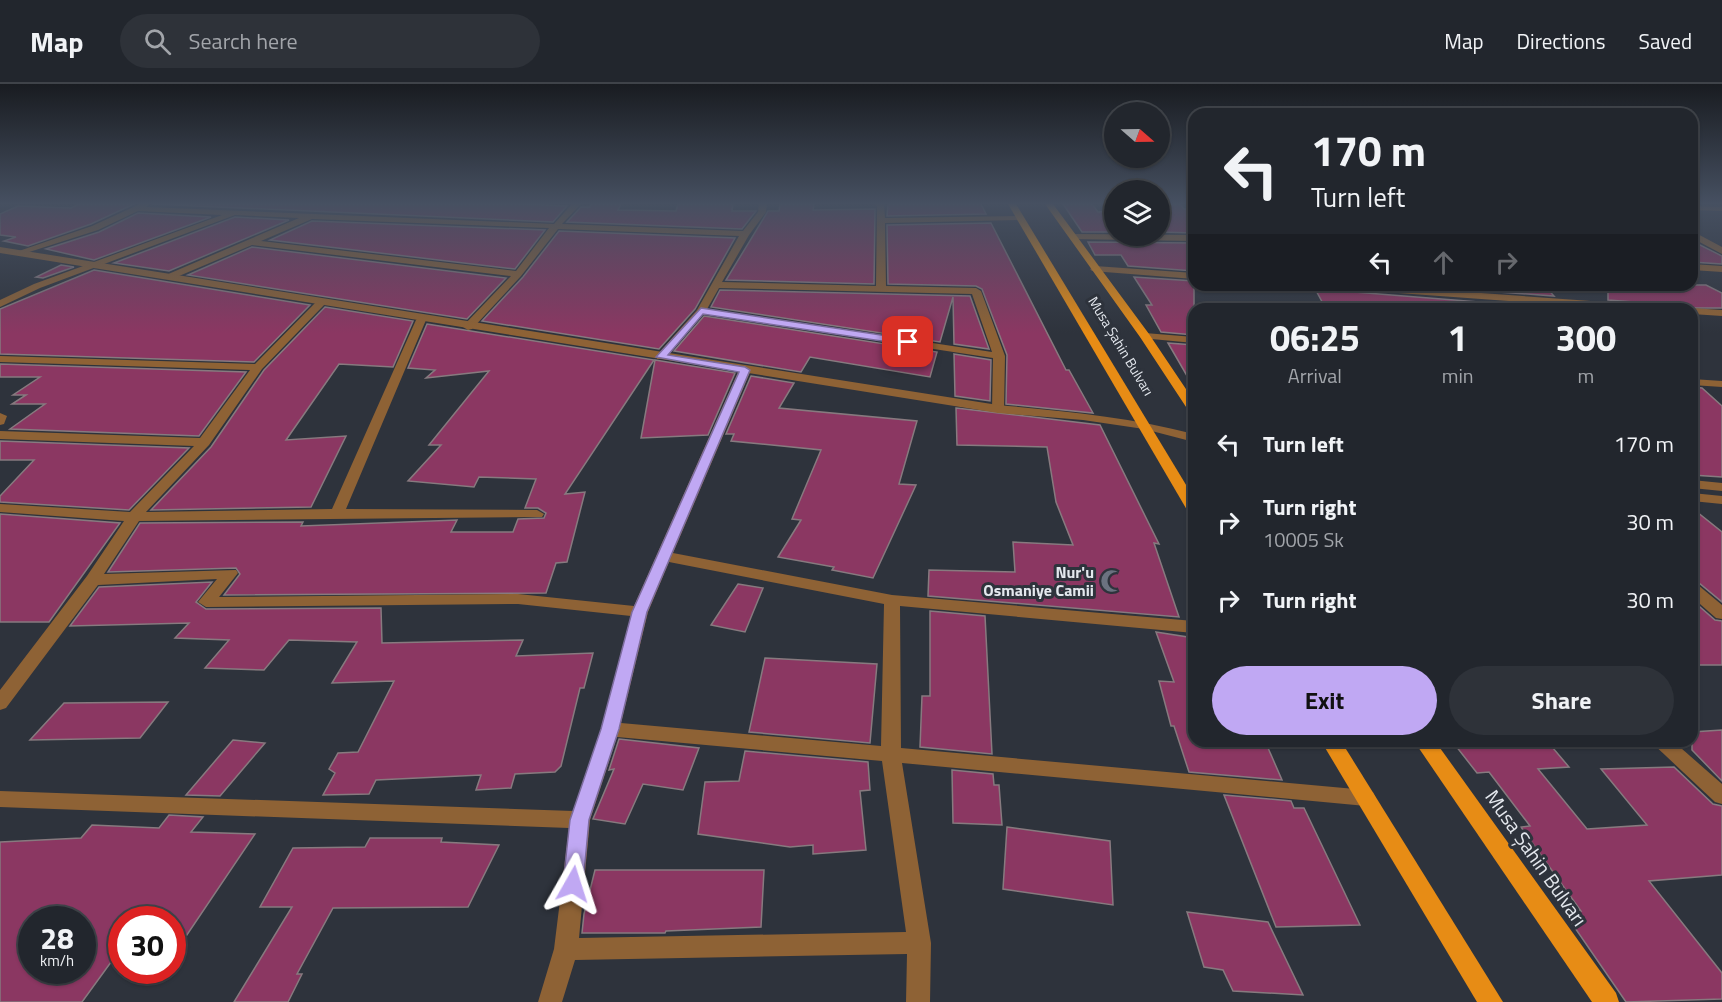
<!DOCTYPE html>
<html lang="en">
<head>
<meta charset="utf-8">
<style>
  :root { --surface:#22262d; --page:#2e3239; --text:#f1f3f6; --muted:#a2a5aa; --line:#3f4349; --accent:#c0a8f3 }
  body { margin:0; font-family:"Titillium Web",sans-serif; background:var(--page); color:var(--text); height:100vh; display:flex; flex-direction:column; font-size:22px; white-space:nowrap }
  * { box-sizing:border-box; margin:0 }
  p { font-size:20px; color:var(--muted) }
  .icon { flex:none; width:33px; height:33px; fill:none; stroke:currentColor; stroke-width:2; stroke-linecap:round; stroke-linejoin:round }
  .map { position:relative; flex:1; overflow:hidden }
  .panel { position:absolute; left:1188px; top:219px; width:510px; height:444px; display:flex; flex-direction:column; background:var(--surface); border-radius:18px; box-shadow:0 2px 4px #0004,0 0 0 2px var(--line) }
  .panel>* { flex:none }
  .hud { position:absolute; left:1188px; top:24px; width:510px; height:183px; border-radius:18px; box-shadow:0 2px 4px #0004,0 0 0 2px var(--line); background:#22262d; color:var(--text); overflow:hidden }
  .needle { width:39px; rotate:110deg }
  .buttons { position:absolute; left:1104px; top:18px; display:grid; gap:12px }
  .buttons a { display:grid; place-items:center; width:66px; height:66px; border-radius:50%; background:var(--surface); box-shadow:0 2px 4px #0004,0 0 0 2px var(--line); font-size:30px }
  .speed { position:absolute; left:18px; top:822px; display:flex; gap:12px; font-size:30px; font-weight:700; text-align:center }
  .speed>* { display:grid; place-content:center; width:78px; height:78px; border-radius:50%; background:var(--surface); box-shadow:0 2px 4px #0004,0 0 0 2px var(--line); line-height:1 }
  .speed small { font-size:15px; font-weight:400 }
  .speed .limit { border:9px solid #d22; background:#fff; color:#111 }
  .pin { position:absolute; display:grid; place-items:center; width:51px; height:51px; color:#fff; margin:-26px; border-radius:12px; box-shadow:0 3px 9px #0006 }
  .me { position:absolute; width:66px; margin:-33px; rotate:6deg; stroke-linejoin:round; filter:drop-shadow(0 0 4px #0008) }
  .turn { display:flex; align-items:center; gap:21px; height:126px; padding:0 24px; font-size:27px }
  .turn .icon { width:78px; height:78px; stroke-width:2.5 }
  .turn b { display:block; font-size:42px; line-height:51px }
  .lanes { display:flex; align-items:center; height:57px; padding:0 24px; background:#0003; justify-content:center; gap:30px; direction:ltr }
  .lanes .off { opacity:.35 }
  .eta { display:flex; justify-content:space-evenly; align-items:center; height:102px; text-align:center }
  .eta b { font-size:36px; font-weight:700; line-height:42px }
  .button { display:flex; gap:12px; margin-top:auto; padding:12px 24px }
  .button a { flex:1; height:69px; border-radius:36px; background:var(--accent); color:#111; font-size:24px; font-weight:700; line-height:69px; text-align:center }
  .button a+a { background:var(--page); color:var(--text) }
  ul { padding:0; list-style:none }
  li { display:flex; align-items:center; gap:18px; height:78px; padding:0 24px }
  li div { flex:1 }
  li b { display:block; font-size:22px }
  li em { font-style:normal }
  header { display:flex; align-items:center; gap:36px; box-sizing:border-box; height:84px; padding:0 30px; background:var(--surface); border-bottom:2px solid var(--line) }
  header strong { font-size:28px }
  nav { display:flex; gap:33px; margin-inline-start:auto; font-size:21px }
  .search { width:420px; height:54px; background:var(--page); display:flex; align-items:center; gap:15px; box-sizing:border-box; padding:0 21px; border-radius:33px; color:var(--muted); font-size:22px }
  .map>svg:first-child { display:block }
</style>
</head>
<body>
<header>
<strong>Map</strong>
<div class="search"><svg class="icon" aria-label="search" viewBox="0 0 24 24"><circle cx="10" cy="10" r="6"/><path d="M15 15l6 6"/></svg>Search here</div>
<nav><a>Map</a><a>Directions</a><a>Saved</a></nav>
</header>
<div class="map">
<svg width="1722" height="918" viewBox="0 0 1722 918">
  <rect width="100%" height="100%" fill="#2e333c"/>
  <g fill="#8b3762" stroke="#877a7f" stroke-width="1.5" fill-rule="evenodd">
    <path d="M79 120H134L91 140 28 162 4 157 16 153 0 151V130L18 122 71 124Z"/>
    <path d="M152 120H519L567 122 553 138Z"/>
    <path d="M591 120H621L618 126 676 127 678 120H733L732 127H756L742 145 567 138 581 123H590Z"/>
    <path d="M780 120H814L813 126 875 125 874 200 726 196 768 127H779Z"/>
    <path d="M888 120H981L986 130 887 132Z"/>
    <path d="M1063 120H1092L1098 128 1114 127V148H1082Z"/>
    <path d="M1160 120H1180L1184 125H1194V149L1160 148Z"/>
    <path d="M138 129 211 133 94 176 46 165 99 148Z"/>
    <path d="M235 133 289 136 169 187 114 179Z"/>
    <path d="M312 137 545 146 515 185 270 156Z"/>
    <path d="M991 139 1066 286H1069L1093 329 1006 320 1007 271 982 205 976 202 888 200 887 141Z"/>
    <path d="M559 147 735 154 695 225 659 265 482 237 523 193Z"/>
    <path d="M1692 157 1722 172V180L1692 178Z"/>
    <path d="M1088 158 1194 159V187L1128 182 1121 171H1095Z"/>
    <path d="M252 163 506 194 467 235 188 191Z"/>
    <path d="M61 181 74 183 43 194 36 193Z"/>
    <path d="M94 186 310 221 254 278 0 270V225Z"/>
    <path d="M1134 193 1194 197V251L1161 248 1146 221H1152Z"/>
    <path d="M1313 201H1322L1329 206 1567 225H1326Z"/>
    <path d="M1400 201H1544L1554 212Z"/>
    <path d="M1608 201H1706L1722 209V224H1668L1661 220 1608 216Z"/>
    <path d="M720 206 970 212 989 265 954 260 953 213 940 258 711 223Z"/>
    <path d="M325 223 413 237 393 283 339 280 286 356 346 352 311 423 151 426 211 363 264 286Z"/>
    <path d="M704 232 937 268 930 293 810 273 801 288 674 267Z"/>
    <path d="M427 240 654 276 565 410 585 408 567 478 556 479 546 509 224 511 240 490 236 484 108 488 140 439 303 438 301 442 457 436 451 448H513L518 435 544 434 546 429 538 424H525L536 395 479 393 474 403 408 397 441 361H429L489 287 426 294 435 286 408 284Z"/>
    <path d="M1168 259 1194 261V304Z"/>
    <path d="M954 270 991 276 990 317 955 312Z"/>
    <path d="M655 276 735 289 708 351 641 354Z"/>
    <path d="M0 280 246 288 199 352 10 345 45 320H12L26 311H13L40 293H0Z"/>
    <path d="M751 292 794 299 779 324 917 337 899 400 916 401 873 494 832 486 834 483 778 473 801 436 792 435 821 366 731 357 734 350H726Z"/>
    <path d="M1692 303 1702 304 1722 322V393L1692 391Z"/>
    <path d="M956 324 1100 341 1159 460 1154 459 1179 533 928 512 929 486 1015 488 1013 458 1073 461 1056 418 1047 363 957 361Z"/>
    <path d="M0 357 189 364 129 426 0 418V412L34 376H0Z"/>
    <path d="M1692 424 1722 448V518L1699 499 1692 498Z"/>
    <path d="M0 430 120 439 49 538H0Z"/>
    <path d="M212 498 196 518 206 525 381 524 382 559 523 556 516 572 593 569 584 604H580L561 682 555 688 515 690 511 704 476 706 481 691 376 696 369 710 323 711 335 689 329 685 338 669 358 668 394 597 332 599 357 558 289 556 264 586 205 584 229 556 175 554 189 539 70 542 99 503Z"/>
    <path d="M738 500 763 504 745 548 711 541Z"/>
    <path d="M1692 516 1715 536 1722 537V581H1692Z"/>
    <path d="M930 527 985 532 992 670 920 663 922 612H930Z"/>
    <path d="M1156 548 1194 554V657H1265L1282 696 1189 688 1174 642H1171L1159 597 1174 598Z"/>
    <path d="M765 574 877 580 870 659 749 648Z"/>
    <path d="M168 618 140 654 30 656 64 619Z"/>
    <path d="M1722 646V697L1692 666V648Z"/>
    <path d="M619 655 699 664 683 706 643 700 625 740 593 735 614 685 609 686Z"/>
    <path d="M233 656 265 659 220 712 186 711Z"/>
    <path d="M1452 657H1547L1569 683 1538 685 1587 745 1647 741 1601 685 1674 683 1713 720 1722 722V791L1649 797 1722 889V915L1626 918 1564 828 1581 827 1521 743 1530 742 1489 688 1477 689Z"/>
    <path d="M745 667 868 678 870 706 860 707 866 766 813 770V761L790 763 698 750 705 698 739 697Z"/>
    <path d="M952 686 993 690 994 701H999L1002 741 953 739Z"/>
    <path d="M1224 711 1291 717 1294 724H1304L1360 841 1276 843Z"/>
    <path d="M169 731 203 733 191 748 255 750 172 873V836H122V863L82 918H0V758L81 754 92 741 159 744ZM32 836H82V886H32Z"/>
    <path d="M1007 743 1110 757 1113 821 1003 805Z"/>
    <path d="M370 754H442L441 758 499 761 468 823 333 824 297 890H302L288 918H234L292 823H260L293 764 365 763Z"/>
    <path d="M595 786H764L761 843 666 847 665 849H582L584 830Z"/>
    <path d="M1187 828 1268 838 1303 911 1233 907 1223 886 1204 883Z"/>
  </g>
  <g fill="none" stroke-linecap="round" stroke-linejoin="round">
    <g fill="#8e6235" fill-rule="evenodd">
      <path d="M140 120H150L146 123 554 140 572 120H581L562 140 743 147 758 128 759 120H767L766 128 749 151 722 198 876 202 877 122 874 120H884L885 134 1020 132H1023V136L885 139 886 202 976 204 981 207 1005 272 1004 325 998 329 992 325 993 274 703 230 665 275H657V271L697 226 739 152 558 145 521 192 472 245 468 246 463 243 464 241 511 192 252 161 172 195H166V191L299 134 235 131 40 204 0 223V216L34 200 222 131 138 127 98 146 23 170 16 168 92 142ZM312 135 549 144 516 187 261 157ZM719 204 972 210 992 268 707 225Z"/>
      <path d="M1692 122 1722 123V127L1692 126Z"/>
      <path d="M1692 147 1722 163V170L1692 154Z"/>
      <path d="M1074 150 1194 151V157L1071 155 1070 153Z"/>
      <path d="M1692 180 1722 182V188L1692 186Z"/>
      <path d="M1095 182 1194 189V195L1092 187 1090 185Z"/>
      <path d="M1324 201H1369L1661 222 1666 225H1619L1329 204Z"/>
      <path d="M317 217 326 219 262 285 209 361 146 428 332 425 416 236 421 233 426 236 346 425 537 426 544 430 542 433 139 437 104 490 236 486 238 489 219 513 518 510 634 522 739 286 745 283 751 286 673 469 892 511 1194 537V549L900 522 901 664 1366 706 1373 708 1376 714 1373 720 1366 722 902 679 931 859 930 918H906L907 870 575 876 562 918H538L554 865 569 744 0 723V707L573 727 601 645 631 532 518 520 206 523 198 518 217 495 98 501 6 624 0 626V606L87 492 124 437 0 428V420L130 428 194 362 0 355V347L200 354 250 286 0 278V272L255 280ZM669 478 884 520 881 662 621 639 648 528ZM617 653 882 677 906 848 579 854 590 736Z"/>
      <path d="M1692 224 1722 226V232L1692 230V225H1688Z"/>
      <path d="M1145 249 1194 253V259L1141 254 1140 252Z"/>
      <path d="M1692 295 1722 297V303L1692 301Z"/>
      <path d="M0 329 7 332 4 340 0 341Z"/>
      <path d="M1692 500 1698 501 1722 521V535L1716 534 1692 513Z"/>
      <path d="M1650 657H1673L1722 700V720L1715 718Z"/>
    </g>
    <g fill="#8e6235" fill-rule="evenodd">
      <path d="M0 163 998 321C1065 327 1129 333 1194 350V358L1144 345 1083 336 998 329 0 169Z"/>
      <path d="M1692 396 1722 399V407L1692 404Z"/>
      <path d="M1692 409 1722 412V420L1692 417Z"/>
    </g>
    <g fill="#e78c15" fill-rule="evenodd">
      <path d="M1008 120H1016L1194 414V430L1187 426Z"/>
      <path d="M1045 120H1053L1149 250 1194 317V330L1190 329 1140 253Z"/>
      <path d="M1321 657H1341L1503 918H1477Z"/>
      <path d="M1414 657H1435L1616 909 1619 918H1592Z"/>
    </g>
  </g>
  <linearGradient id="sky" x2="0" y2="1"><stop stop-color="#191c21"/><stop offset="0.48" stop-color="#465061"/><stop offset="1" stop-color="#465061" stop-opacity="0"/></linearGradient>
  <rect width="1722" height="249" fill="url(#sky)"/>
  <path fill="#c0a8f3" stroke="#7d6d9e" stroke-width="1.5" d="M701 224 908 255 912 258 908 261 703 230 668 271 745 283 750 286 647 528 619 645 589 736 583 800 580 806 573 809 566 806 563 800 570 736 601 645 632 528 739 288 656 273Z"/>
  <defs>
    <g id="mosque-bare" transform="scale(1.8)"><path d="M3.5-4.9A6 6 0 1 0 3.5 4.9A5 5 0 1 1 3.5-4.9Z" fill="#6b7280" stroke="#2e333c" stroke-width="2.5" paint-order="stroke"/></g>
  </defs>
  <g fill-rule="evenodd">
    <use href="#mosque-bare" x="1112" y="497"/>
  </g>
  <g text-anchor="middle" stroke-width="6" stroke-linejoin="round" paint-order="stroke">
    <g font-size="14" fill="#e4e8ee" stroke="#2e333c">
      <text transform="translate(1121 262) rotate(59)" y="5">Musa Şahin Bulvarı</text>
    </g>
    <g font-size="16" font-weight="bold" fill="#e4e8ee" stroke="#2e333c" text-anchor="end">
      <text x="1094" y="494">Nur'u<tspan x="1094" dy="18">Osmaniye Camii</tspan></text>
    </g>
    <g font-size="20" fill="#e4e8ee" stroke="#2e333c">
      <text transform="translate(1536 774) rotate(55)" y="7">Musa Şahin Bulvarı</text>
    </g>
  </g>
</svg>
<div class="buttons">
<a><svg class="needle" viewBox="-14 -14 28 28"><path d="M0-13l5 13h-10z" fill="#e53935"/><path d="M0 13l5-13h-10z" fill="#a2a5aa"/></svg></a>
<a><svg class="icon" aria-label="layers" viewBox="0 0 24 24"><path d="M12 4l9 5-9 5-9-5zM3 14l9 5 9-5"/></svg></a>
</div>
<div class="speed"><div>28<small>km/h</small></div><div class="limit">30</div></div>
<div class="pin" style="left:908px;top:258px;background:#d93025"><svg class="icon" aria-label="arrive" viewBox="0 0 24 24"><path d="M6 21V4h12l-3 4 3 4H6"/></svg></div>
<svg class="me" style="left:573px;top:800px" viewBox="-20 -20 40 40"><path d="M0-17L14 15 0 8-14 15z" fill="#c0a8f3" stroke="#fff" stroke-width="4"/></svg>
<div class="hud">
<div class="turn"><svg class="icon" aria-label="left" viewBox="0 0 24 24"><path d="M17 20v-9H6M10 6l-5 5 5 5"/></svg><div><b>170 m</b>Turn left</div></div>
<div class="lanes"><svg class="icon" aria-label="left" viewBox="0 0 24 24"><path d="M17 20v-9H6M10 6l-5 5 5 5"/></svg><svg class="icon off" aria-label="ahead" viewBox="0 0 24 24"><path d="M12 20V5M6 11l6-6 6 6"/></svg><svg class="icon off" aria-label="right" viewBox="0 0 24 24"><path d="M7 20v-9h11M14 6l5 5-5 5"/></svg></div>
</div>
<section class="panel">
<div class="eta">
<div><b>06:25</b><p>Arrival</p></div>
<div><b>1</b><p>min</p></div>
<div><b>300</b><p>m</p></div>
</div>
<ul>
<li><svg class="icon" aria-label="left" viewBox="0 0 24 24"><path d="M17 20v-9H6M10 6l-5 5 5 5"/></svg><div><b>Turn left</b></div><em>170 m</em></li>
<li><svg class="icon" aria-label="right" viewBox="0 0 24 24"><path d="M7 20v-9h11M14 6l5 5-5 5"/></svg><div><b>Turn right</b><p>10005 Sk</p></div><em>30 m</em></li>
<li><svg class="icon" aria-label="right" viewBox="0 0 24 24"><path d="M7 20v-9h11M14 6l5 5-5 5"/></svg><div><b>Turn right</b></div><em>30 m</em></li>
</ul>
<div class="button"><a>Exit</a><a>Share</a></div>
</section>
</div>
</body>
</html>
